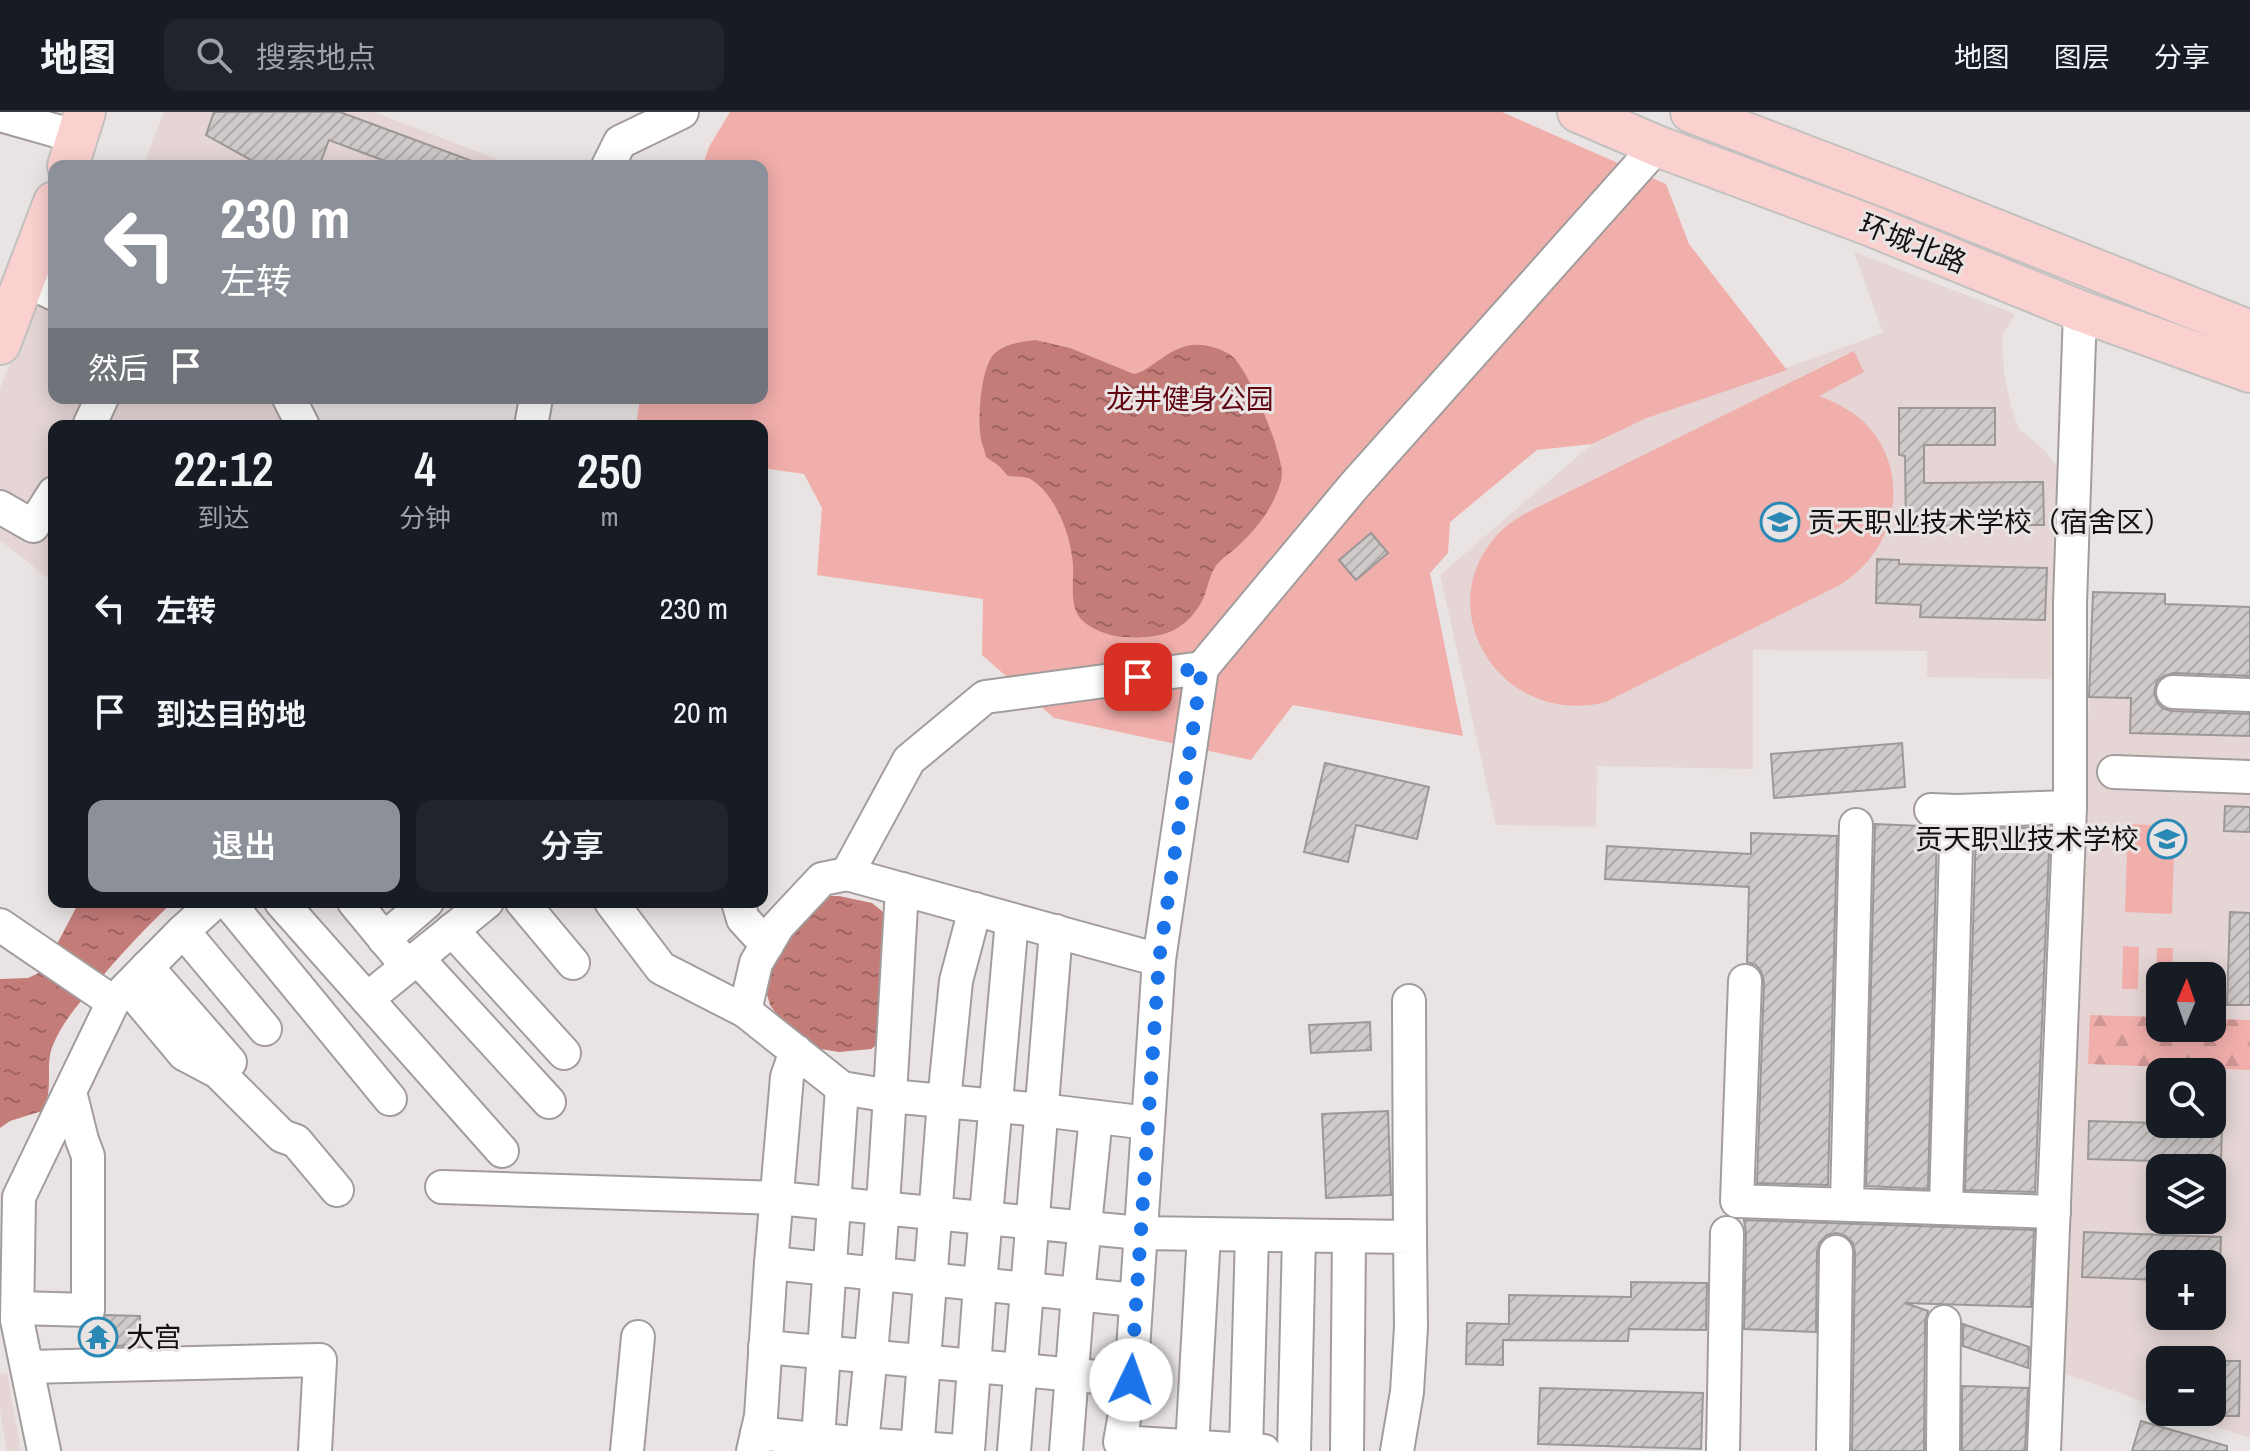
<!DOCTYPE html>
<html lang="zh">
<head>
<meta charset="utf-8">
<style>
  :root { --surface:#171b24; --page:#20242c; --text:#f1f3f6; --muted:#9ea1a6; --line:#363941; --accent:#8c9099 }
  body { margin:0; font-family:"Archivo Narrow","Noto Sans SC",sans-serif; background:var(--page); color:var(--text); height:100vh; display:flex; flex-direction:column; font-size:30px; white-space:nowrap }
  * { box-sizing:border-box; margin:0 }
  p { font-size:26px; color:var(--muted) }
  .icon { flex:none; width:44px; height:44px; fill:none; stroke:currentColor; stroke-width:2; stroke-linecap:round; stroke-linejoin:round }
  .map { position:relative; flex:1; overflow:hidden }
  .panel { position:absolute; left:48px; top:308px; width:720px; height:488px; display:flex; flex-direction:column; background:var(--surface); border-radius:16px; box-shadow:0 4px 20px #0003 }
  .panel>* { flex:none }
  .hud { position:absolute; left:48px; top:48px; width:720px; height:244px; border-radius:16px; box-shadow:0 4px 20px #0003; background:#8c9099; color:#fff; overflow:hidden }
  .needle { width:52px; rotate:2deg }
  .tools { position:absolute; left:2146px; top:850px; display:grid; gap:16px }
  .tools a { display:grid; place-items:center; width:80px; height:80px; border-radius:16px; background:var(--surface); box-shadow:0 4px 20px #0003; font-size:40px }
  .pin { position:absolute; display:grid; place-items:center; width:68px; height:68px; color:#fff; margin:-34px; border-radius:16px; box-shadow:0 4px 12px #0006 }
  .me { position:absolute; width:88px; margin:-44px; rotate:3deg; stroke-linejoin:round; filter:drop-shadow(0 0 6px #0008) }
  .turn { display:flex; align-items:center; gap:28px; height:168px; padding:0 40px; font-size:36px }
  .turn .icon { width:104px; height:104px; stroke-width:2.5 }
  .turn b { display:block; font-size:56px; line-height:68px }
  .then { display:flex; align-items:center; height:76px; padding:0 40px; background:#0003; gap:16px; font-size:30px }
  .eta { display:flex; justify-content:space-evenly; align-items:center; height:136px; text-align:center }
  .eta b { font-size:48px; font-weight:600; line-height:56px }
  .button { display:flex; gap:16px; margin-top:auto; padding:16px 40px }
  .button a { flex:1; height:92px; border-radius:16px; background:var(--accent); color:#fff; font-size:32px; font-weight:600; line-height:92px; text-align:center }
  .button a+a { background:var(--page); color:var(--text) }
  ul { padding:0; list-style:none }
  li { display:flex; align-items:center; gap:24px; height:104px; padding:0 40px }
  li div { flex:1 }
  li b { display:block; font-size:30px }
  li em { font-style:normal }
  header { display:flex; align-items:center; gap:48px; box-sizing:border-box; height:112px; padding:0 40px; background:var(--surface); border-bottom:2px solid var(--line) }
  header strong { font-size:38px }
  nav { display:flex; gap:44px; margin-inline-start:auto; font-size:28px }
  .search { width:560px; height:72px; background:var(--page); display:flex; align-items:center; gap:20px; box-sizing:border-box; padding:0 28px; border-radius:16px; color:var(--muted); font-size:30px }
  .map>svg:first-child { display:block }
</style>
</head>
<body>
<header>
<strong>地图</strong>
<div class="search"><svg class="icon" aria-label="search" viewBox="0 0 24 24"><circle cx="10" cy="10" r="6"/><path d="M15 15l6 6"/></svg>搜索地点</div>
<nav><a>地图</a><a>图层</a><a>分享</a></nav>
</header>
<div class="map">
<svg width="2250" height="1339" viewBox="0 0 2250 1339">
  <defs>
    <pattern id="forest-firs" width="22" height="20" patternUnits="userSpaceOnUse" patternTransform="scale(2)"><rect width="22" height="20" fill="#f1afab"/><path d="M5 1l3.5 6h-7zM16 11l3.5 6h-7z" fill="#ce9692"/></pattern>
    <pattern id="water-ripples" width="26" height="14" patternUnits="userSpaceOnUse" patternTransform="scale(2)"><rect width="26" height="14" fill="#c47c79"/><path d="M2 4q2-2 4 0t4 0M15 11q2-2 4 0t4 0" fill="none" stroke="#9e6462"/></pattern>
    <pattern id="building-hatch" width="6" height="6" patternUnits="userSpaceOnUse" patternTransform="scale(2)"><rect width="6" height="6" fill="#cfc9c9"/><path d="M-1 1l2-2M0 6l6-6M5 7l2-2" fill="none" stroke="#b1acac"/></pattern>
  </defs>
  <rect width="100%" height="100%" fill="#e9e4e3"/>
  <g fill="#e5d6d5" fill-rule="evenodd">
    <path d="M164 0H374L502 49 500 54H143Z"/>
    <path d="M1854 140 2015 202 2002 224 2004 261 2011 294 2019 317 2043 337 2060 358 2052 567 1927 565V539L1753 538V657L1597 654 1596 715 1496 713 1440 463 1592 332 1647 306 1883 221Z"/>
    <path d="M42 176 54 182V286H289L303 314H54V471L0 428V276Z"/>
    <path d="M2089 585 2250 589V1326L2174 1300H2212V1248H2160V1295L2062 1261ZM2160 864H2212V916H2160ZM2160 960H2212V1012H2160ZM2160 1056H2212V1108H2160ZM2160 1152H2212V1204H2160Z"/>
    <path d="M7 1261 21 1339H7L0 1298V1262Z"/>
  </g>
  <g fill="#f1afab">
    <path d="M730 0H1502L1666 72 1689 132 1787 258 1647 306 1592 332 1537 338 1450 410 1448 441 1430 461 1463 624 1293 593 1251 648 1054 606 982 543 983 487 817 463 822 396 804 362 762 356V314H636L640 286H762V54H702L710 33Z"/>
    <path d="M1854 239 1864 260 1819 284C1835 290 1849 297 1862 308 1914 358 1898 437 1840 473L1606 590C1501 617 1425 495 1501 419 1510 410 1521 404 1532 398Z"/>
    <path d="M2128 712 2175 714 2172 802 2125 800Z"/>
    <path d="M2123 834 2139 835 2138 877H2122Z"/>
    <path d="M2157 836H2173L2172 864H2160V878H2156Z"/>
  </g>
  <path fill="url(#forest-firs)" d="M2090 903 2160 905V916H2212V907L2250 908V958L2088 952Z"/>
  <g fill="url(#water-ripples)">
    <path d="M1035 228 1070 236 1134 262C1151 259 1168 235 1193 233 1205 232 1224 237 1233 245 1250 261 1281 337 1282 361 1282 367 1280 373 1278 378 1269 402 1254 419 1236 436 1229 442 1218 449 1214 457 1208 467 1207 481 1201 491 1183 522 1158 527 1124 525 1110 525 1083 515 1077 501 1070 487 1074 468 1073 453 1071 424 1057 385 1032 368 1026 364 1015 365 1008 364L999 354 986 345C985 339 982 333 981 327 977 309 981 255 994 242 1005 231 1022 230 1035 228Z"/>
    <path d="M819 784H839L872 791 894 809 890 924 871 937 839 940 808 935 784 913 770 893 762 865 770 839Z"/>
    <path d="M79 790H173C145 816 120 843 96 872 79 891 63 909 53 933 44 954 55 978 42 999L10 1009 0 1016V867L28 866 43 859Z"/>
  </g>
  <g fill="url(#building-hatch)" stroke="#9d9898" stroke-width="2">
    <path d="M214 0H340L480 52V54H398L329 28 319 54H271L258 52 206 23Z"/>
    <path d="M1899 296H1995V333H1924V371L2043 370 2044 413 1906 414 1905 344 1899 343Z"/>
    <path d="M1371 421 1388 441 1356 468 1339 448Z"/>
    <path d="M1877 447 1899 448V452L2047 456 2045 508 1920 505 1921 493 1876 491Z"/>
    <path d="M2093 480 2165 482V492L2250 495V564L2173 561 2164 564 2157 569 2154 580 2157 590 2162 596 2171 599 2250 602V624L2130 621 2131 586 2089 585Z"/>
    <path d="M1902 631 1905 675 1774 686 1771 642Z"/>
    <path d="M1325 651 1429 675 1417 727 1356 713 1348 750 1304 740Z"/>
    <path d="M2225 694 2250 695V720L2224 719Z"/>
    <path d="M1875 712 1921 714 1937 717 1928 1077 1866 1074Z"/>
    <path d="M2050 715 2035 1080 1965 1078 1976 717Z"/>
    <path d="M1751 721 1837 724 1828 1073 1757 1071 1764 870 1761 859 1756 853 1747 850 1749 775 1605 767 1607 734 1751 742Z"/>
    <path d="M2230 800 2250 801V893H2227Z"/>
    <path d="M1370 910 1371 938 1311 941 1309 913Z"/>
    <path d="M1388 999 1391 1083 1326 1086 1322 1002Z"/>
    <path d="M2089 1009 2222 1013 2221 1051 2088 1047Z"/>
    <path d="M1744 1108 2034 1118 2031 1195 1905 1191 1928 1199 1925 1210 1924 1339H1852L1855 1140 1853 1131 1846 1124 1837 1121 1827 1123 1819 1131 1817 1140 1816 1220 1744 1217 1746 1121Z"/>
    <path d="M2084 1120 2221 1125 2220 1152H2160V1168L2082 1165Z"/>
    <path d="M1631 1170 1707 1171 1706 1218 1629 1217 1628 1229 1503 1228V1253L1466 1252 1467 1211 1509 1212V1183L1631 1185Z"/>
    <path d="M106 1203 140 1204 139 1233 88 1235V1217L98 1214Z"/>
    <path d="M1963 1212 2029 1235 2028 1256 1963 1234Z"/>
    <path d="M2212 1249H2240L2239 1304H2212Z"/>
    <path d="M1962 1274 2028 1276 2025 1339H1962Z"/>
    <path d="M1540 1276 1703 1281 1701 1337 1538 1332Z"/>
    <path d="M2141 1309 2227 1334V1339H2132Z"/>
  </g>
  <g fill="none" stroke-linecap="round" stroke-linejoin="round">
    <g stroke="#a29d9c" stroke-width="36">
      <g id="minor">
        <path d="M0 3 71 23"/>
        <path d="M608 54 620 30 682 0"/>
        <path d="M42 176 54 182"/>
        <path d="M289 286 303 314"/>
        <path d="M89 314 102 286"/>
        <path d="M531 314 536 286"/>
        <path d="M0 395 33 414 54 381"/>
        <path d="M2173 580 2250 583"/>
        <path d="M2114 660 2250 665"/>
        <path d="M1931 698 1957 699 2070 695"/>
        <path d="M847 762 1159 848"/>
        <path d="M228 790 390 987"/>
        <path d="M281 790 502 1039"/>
        <path d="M354 790 406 853"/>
        <path d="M522 790 573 851"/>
        <path d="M611 790 661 856 745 899 756 851 778 814 822 767 847 762 909 648 985 585 1202 556"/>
        <path d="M738 790 743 807 767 833"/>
        <path d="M0 813 113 890"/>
        <path d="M452 818 564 941"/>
        <path d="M183 819 265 917"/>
        <path d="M384 827 427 790"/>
        <path d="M417 846 549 990"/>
        <path d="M147 855 230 950"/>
        <path d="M1745 869 1737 1089 2054 1100"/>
        <path d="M128 875 184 942 218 960 282 1024 296 1029 337 1078"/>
        <path d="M367 887 487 790"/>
        <path d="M1409 889 1410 1125"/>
        <path d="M745 899 842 976 890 984 1041 998 1148 1011"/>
        <path d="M442 1075 777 1086 1140 1121 1410 1125 1411 1215 1407 1280 1397 1339"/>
        <path d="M1847 1092 1856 713"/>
        <path d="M1946 1095 1957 699"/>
        <path d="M771 1151 1135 1188"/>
        <path d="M18 1196 88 1198V1044L82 1028 70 980"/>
        <path d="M765 1235 1131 1268"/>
        <path d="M27 1255 320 1248 315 1339"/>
        <path d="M757 1321 862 1332 960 1339"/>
        <path d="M818 1327 842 976"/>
        <path d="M1192 1335 1204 1122"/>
        <path d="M1246 1338 1252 1123"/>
        <path d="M44 1339 17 1208 19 1085 113 890 183 819 215 790"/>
        <path d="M627 1339 638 1225"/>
        <path d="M753 1339 761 1304 771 1151 787 965 796 939"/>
        <path d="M861 1339C882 1152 891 964 902 777"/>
        <path d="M917 1339 944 989 956 869 975 797"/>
        <path d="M968 1339 980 1172 1012 808"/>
        <path d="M1014 1339 1056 819"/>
        <path d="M1066 1339 1078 1182 1096 1005"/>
        <path d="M1264 1339 1120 1330 1131 1268 1159 848 1202 556 1353 375 1657 34"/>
        <path d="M1294 1339 1299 1124"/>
        <path d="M1347 1339 1349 1124"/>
        <path d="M1723 1339 1727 1121"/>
        <path d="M1833 1339 1836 1140"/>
        <path d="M1943 1339 1944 1210"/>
        <path d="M2044 1339 2070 695V491L2080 199"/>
      </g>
    </g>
    <g stroke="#c2c1c1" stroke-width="44">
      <g id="major">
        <path d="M1578 0 1657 34 1869 113 2080 199 2250 260"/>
        <path d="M1691 0 1916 86 2250 219"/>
        <path d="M68 54 85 0"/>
        <path d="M0 232 54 90"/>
      </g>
    </g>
    <use href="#minor" stroke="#fff" stroke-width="32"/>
    <use href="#major" stroke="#fbd1cf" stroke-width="40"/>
  </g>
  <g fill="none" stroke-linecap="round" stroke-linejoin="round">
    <path stroke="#1a73e8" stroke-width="14" stroke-dasharray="0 25.2" d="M1131 1268 1159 848 1202 556 1138 565"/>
  </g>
  <defs>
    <g id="school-ring" transform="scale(2)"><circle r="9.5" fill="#e9e4e3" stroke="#2989b4" stroke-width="1.5"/><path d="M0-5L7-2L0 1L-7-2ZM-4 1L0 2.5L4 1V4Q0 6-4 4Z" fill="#2989b4"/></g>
    <g id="temple-ring" transform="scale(2)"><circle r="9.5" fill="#e9e4e3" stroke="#2989b4" stroke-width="1.5"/><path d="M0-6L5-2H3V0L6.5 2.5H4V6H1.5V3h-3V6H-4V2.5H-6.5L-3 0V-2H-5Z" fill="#2989b4"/></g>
  </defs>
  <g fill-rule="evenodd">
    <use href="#school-ring" x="1780" y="410"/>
    <use href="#school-ring" x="2167" y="727"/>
    <use href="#temple-ring" x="98" y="1225"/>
  </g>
  <g text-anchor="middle" stroke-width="6" stroke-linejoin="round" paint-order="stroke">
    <g font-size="28" fill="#131111" stroke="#e9e4e3">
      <text transform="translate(1913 131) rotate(22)" y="10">环城北路</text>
    </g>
    <g font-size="28" fill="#600511" stroke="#e9e4e3">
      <text x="1190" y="297">龙井健身公园</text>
    </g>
    <g font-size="28" fill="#131111" stroke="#e9e4e3" text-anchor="start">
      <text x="1808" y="420">贡天职业技术学校（宿舍区）</text>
      <text x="2139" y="737" text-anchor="end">贡天职业技术学校</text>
      <text x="126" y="1235">大宫</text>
    </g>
  </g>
</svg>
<div class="tools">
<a><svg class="needle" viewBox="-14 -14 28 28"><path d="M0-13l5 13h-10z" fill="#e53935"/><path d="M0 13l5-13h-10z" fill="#9ea1a6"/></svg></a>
<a><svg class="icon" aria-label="search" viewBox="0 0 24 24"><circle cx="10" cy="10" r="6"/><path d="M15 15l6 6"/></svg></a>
<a><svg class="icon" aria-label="layers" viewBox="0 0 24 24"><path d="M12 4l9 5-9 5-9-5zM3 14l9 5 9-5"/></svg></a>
<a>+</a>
<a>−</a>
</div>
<div class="pin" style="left:1138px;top:565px;background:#d93025"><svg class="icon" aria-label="arrive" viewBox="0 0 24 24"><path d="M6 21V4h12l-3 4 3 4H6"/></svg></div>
<svg class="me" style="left:1131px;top:1268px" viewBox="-20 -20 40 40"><circle r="19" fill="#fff"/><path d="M0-13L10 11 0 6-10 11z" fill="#1a73e8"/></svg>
<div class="hud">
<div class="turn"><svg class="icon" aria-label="left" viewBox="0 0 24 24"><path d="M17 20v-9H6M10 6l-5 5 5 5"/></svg><div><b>230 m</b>左转</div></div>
<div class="then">然后<svg class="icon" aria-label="arrive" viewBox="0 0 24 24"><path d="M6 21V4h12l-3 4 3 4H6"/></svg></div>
</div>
<section class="panel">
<div class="eta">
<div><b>22:12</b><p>到达</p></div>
<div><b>4</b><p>分钟</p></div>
<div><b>250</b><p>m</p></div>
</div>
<ul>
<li><svg class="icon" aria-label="left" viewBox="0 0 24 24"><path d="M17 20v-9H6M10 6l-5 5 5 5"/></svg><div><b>左转</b></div><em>230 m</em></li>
<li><svg class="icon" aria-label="arrive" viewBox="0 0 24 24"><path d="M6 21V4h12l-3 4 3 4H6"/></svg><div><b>到达目的地</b></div><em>20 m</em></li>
</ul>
<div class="button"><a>退出</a><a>分享</a></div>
</section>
</div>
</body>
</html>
